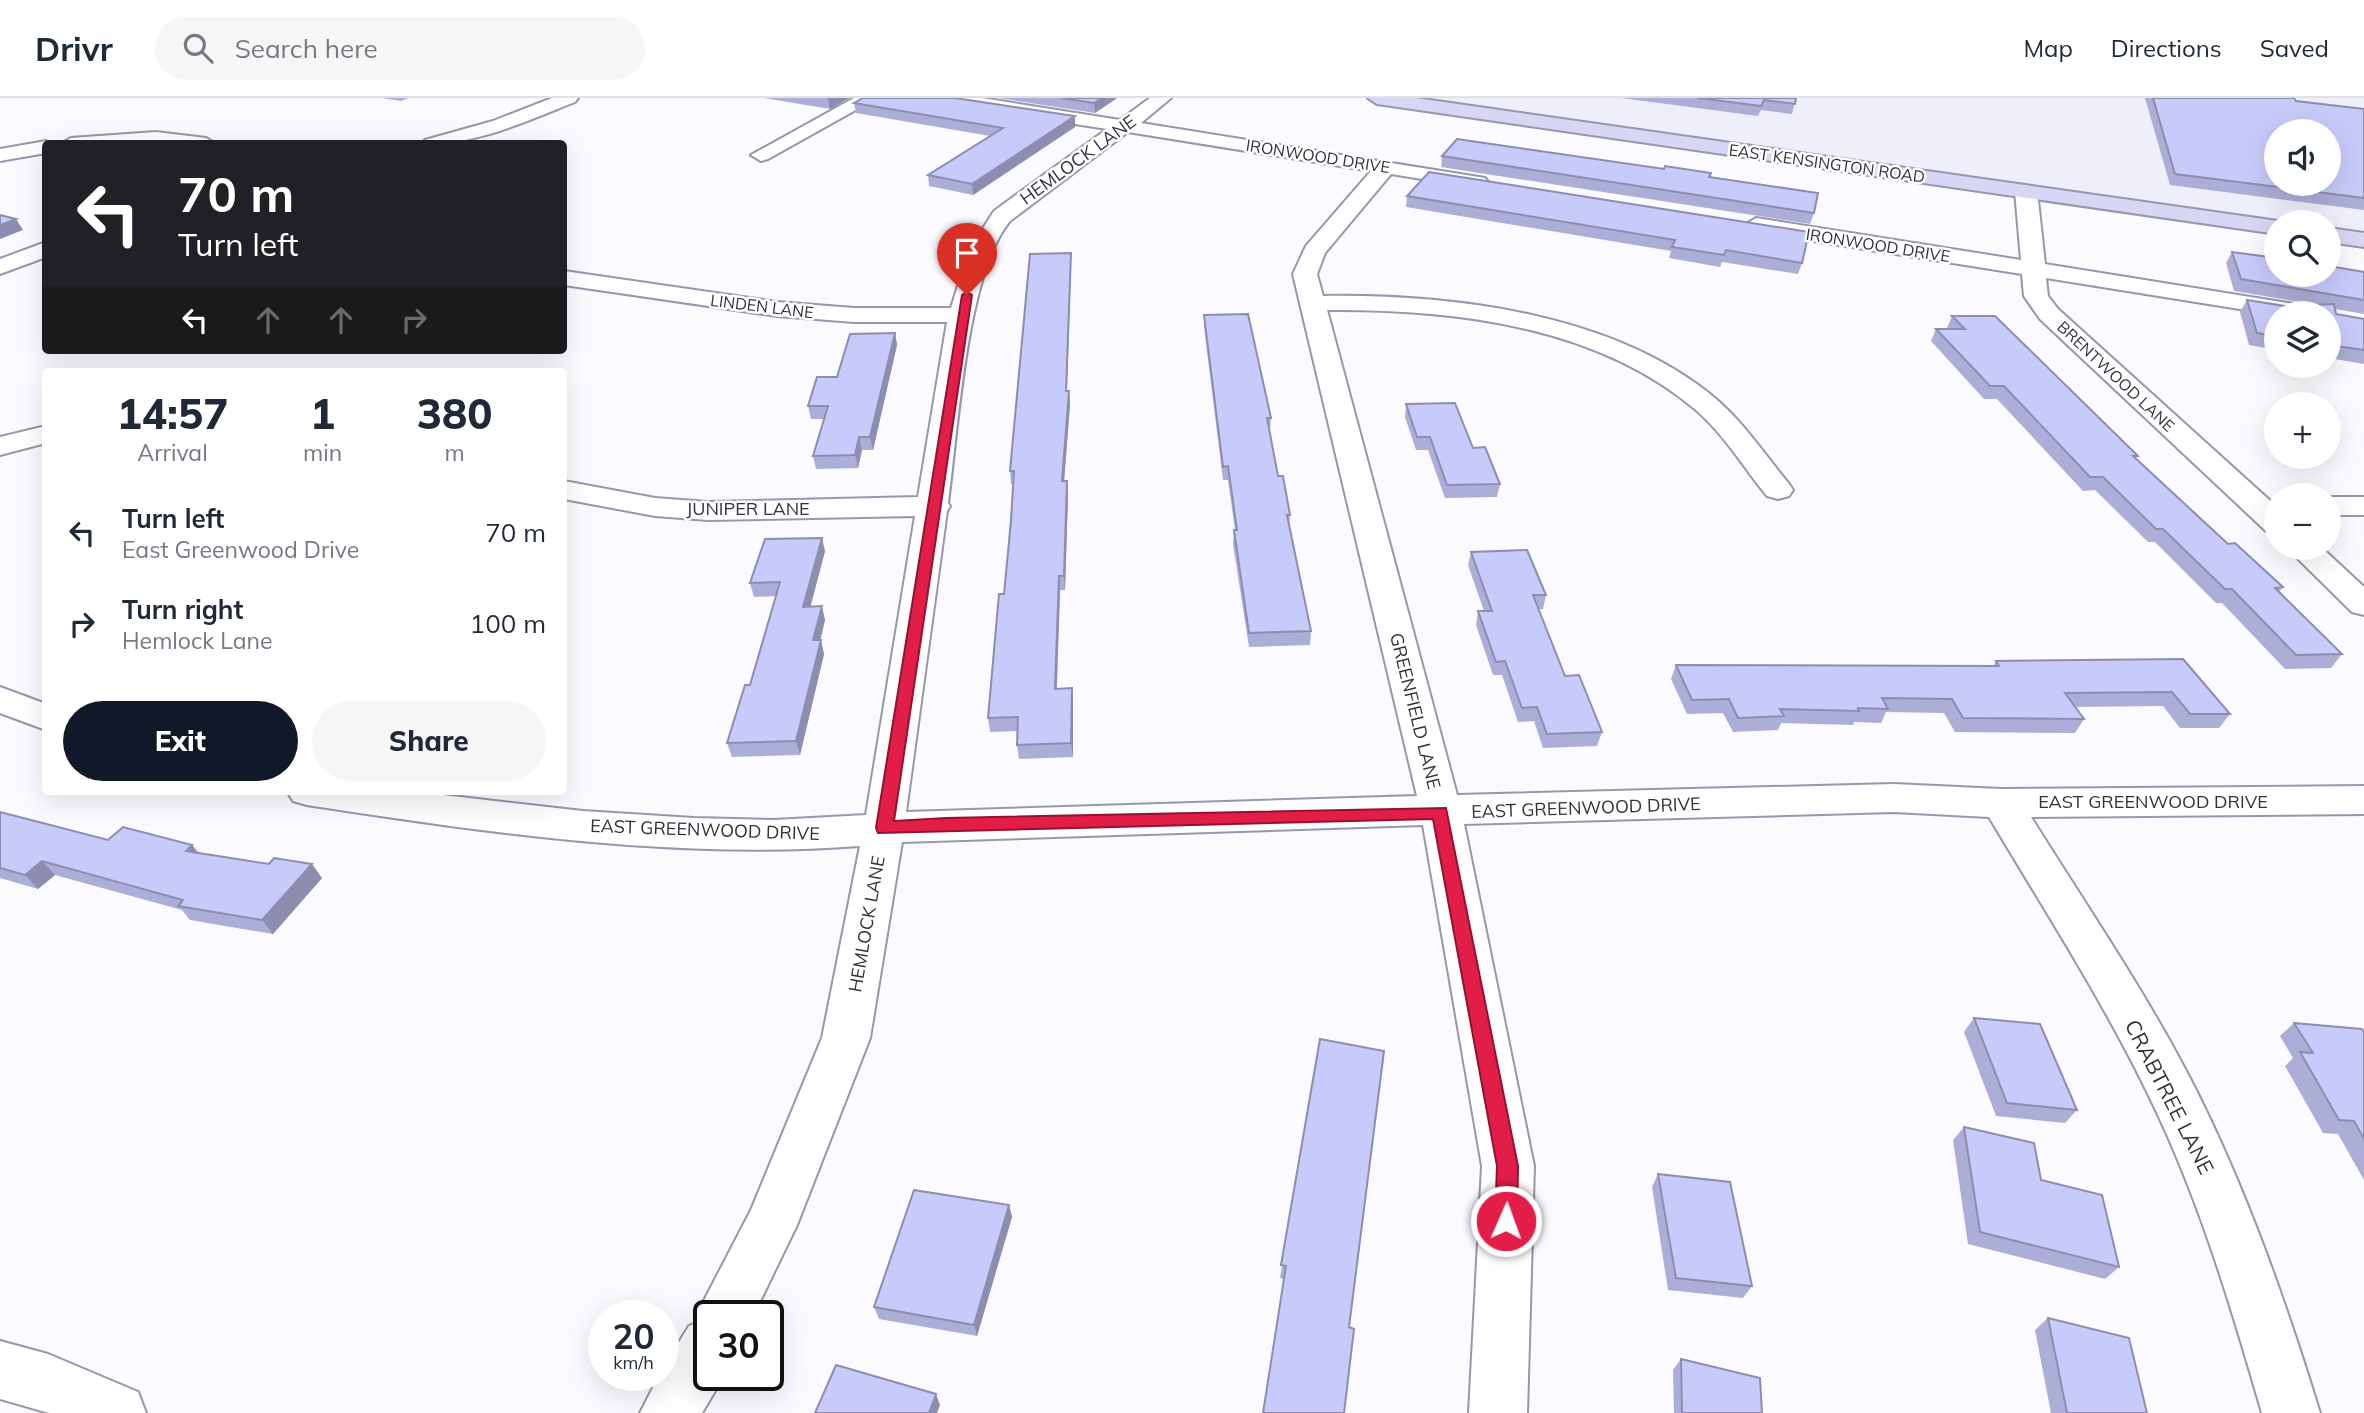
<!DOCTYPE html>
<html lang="en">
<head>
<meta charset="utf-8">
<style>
  :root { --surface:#fff; --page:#f6f6f7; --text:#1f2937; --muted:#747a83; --line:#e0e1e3; --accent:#111827 }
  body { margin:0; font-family:Mulish,sans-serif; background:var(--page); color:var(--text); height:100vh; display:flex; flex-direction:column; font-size:26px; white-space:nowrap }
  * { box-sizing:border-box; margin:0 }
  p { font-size:23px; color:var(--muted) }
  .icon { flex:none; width:38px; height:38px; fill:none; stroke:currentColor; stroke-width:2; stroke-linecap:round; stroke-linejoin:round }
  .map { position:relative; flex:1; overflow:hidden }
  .drawer { position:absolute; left:42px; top:270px; width:525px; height:427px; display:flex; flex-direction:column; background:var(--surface); border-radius:7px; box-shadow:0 7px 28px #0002 }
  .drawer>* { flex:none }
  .banner { position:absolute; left:42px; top:42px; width:525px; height:214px; border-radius:7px; box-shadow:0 7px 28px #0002; background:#202124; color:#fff; overflow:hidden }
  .buttons { position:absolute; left:2264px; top:21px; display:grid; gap:14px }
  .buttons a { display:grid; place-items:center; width:77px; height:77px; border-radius:50%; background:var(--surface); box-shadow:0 7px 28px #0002; font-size:35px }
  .speed { position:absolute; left:588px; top:1202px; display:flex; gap:14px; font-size:35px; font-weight:700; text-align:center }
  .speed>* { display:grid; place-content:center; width:91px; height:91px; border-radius:50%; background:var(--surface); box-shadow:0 7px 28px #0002; line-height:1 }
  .speed small { font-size:18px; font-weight:400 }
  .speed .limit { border:4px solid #111; border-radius:10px; background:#fff; color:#111 }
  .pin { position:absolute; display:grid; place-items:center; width:60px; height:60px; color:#fff; margin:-72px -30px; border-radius:50% 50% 50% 0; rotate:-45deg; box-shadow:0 0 7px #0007 }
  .pin .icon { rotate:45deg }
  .me { position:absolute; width:77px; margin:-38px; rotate:2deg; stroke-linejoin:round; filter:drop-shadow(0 0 5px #0008) }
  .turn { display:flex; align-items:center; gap:24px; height:147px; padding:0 21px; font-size:32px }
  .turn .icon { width:91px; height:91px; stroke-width:2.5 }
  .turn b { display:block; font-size:49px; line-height:60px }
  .lanes { display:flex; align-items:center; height:66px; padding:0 21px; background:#0003; justify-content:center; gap:35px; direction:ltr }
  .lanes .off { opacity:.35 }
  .eta { display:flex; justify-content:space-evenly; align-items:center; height:119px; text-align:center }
  .eta b { font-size:42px; font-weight:800; line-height:49px }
  .cta { display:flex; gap:14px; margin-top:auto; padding:14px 21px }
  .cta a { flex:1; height:80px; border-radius:42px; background:var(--accent); color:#fff; font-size:28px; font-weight:800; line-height:80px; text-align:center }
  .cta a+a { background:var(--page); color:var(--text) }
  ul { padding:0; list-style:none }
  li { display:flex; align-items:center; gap:21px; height:91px; padding:0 21px }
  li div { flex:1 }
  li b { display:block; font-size:26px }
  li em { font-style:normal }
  header { display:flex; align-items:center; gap:42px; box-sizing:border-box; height:98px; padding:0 35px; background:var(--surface); border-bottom:2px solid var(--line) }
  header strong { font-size:33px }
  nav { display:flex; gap:38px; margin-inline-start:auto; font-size:24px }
  .search { width:490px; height:63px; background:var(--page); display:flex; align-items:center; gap:18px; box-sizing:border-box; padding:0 24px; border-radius:38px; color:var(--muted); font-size:26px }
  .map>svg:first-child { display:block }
</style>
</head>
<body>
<header>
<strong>Drivr</strong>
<div class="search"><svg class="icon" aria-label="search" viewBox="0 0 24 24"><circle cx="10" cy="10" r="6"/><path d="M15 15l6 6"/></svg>Search here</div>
<nav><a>Map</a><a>Directions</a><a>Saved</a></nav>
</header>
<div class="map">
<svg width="2364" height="1315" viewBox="0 0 2364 1315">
  <rect width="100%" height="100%" fill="#fafaff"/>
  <path fill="#eeeffb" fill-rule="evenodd" d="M1396 0H2364V136L2329 131V124H2279ZM2277 33H2329V86H2277Z"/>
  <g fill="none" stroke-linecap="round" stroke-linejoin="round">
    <g stroke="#9697ac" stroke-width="4">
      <g id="street">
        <path d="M552 0H578L575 4C524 24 479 46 422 46L425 42 493 23Z"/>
        <path d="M854 0H877L768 61 761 63 751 57Z"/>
        <path d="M938 0H982L1120 22 1150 0H1171L1141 25 1485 80 1488 84 1485 88 1478 90 1391 76 1325 155 1317 176 1323 198C1451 196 1614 215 1716 301 1744 325 1765 357 1789 386L1793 392 1789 398 1778 401 1767 398C1744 370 1724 336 1696 312 1596 227 1452 211 1327 212L1457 697 1894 686 2001 691 2364 688V716L2031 719C2087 809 2148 897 2196 992 2248 1096 2286 1205 2320 1315H2262C2233 1215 2203 1114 2159 1019 2111 915 2048 818 1989 719L1894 714 1464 726 1534 1068 1527 1315H1469L1482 1068 1423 727 902 744 870 940 797 1127 753 1218H709V1278H724L702 1315H640L659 1278H663V1270L689 1228 699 1224 696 1218 751 1112 822 940 860 748C675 762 490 735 307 707L293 703 287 693H408L583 713 694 720 774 722 866 717 915 418 708 422 655 418 564 401V383L655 400 708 404 918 399 947 224H854L777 218 564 187V173L777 204 854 210H951L969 152 994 113 1107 31 947 6ZM1128 34 1371 73 1306 148 1293 176 1417 698 906 714 947 413 950 408 948 405C958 333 966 176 1010 123Z"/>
        <path d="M156 34 206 40 216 46H61L71 40Z"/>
        <path d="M46 43 54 46H46V55L0 63V51Z"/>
        <path d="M2026 87 2037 93 2045 166 2319 210 2322 215 2277 217 2046 180 2048 198 2058 211 2277 409V435L2266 433 2040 221 2024 198 2022 176 1756 134 1745 127 1756 120 2021 162 2015 93Z"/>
        <path d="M46 144V159L0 176V161Z"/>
        <path d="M46 328V345L0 357V339Z"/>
        <rect x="2329" y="399" width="35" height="18"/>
        <path d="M2287 450H2322L2364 489V517L2352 514Z"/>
        <path d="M0 589 46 606V632L0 615Z"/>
        <path d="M0 1243 48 1256 138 1294 146 1315H49L0 1301Z"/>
      </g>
    </g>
    <g stroke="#9697ac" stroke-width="4">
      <g id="secondary">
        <path d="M1368 0H1416L2285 124H2277V136L1377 6Z"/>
        <path d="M2329 130 2364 135V149L2329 144Z"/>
      </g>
    </g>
    <use href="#street" fill="#fff" fill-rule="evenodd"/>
    <use href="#secondary" fill="#d8d6f5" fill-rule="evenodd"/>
  </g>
  <g fill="#acaed7">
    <path d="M382 0H409L401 3Z"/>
    <path d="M764 0H849L830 11Z"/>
    <path d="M999 0H1117L1095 15Z"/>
    <path d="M1621 0H1796L1792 16 1761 12 1758 18Z"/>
    <path d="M2145 0H2294L2296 3 2364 11V112L2170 87Z"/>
    <path d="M854 5 1075 29 973 97 929 88 928 77 990 38 856 15Z"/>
    <path d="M1442 58 1710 79 1814 115 1810 126 1441 69Z"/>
    <path d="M1429 74 1802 165 1798 176 1722 164 1720 169 1669 160 1671 153 1406 109 1407 98Z"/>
    <path d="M2232 154 2364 174V216L2335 211 2336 216 2364 221V266L2329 260V215H2277V252L2249 247 2240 214 2247 202 2285 208 2311 206 2234 193 2226 165Z"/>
    <path d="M1071 167 1067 293H1069L1070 306 1064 383 1068 396 1065 492H1060L1057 590H1072L1073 604V659L1019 661 1017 647V633L990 634 988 620 1004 496 1013 386H1011L1010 373Z"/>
    <path d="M1204 217 1271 320 1270 333 1278 378 1290 417 1289 428 1311 533 1310 547 1249 549 1233 446 1234 432H1235L1228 382H1223L1204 229Z"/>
    <path d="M1952 218 2138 358 2136 360 2228 446 2283 489 2279 494 2342 556 2331 570 2285 571 2222 505H2216L2155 444H2148L2095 392 2083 393 1997 301H1984L1931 243 1936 231H1948L1947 230Z"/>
    <path d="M895 235 897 247 873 352H862L858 370 816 371 813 358 824 321H811L808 308 837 279Z"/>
    <path d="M1406 306 1473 350 1500 386 1497 399 1445 400 1428 352H1416L1405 319Z"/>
    <path d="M825 453 810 508 825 522 820 542 824 556 800 657 732 659 727 645 750 587 776 498 754 499 750 485Z"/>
    <path d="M1471 454 1546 497 1543 511H1538L1565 578 1602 634 1597 648 1543 650 1534 623 1518 624 1502 577H1493L1476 527 1478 513H1484L1468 467Z"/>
    <path d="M2183 561 2230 616 2219 630H2180L2163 608 2075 609 2084 621 2075 635 1955 634 1944 615 1886 614 1881 625 1854 624 1853 627 1781 625 1778 632 1733 634 1723 615 1687 616 1671 581 1676 567 1993 568 1996 563Z"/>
    <path d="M0 714 108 742 192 747 199 755 322 780 273 836 190 822 182 812 55 777 38 791 0 780Z"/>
    <path d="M1974 920 2077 1012 2065 1025 1996 1018 1964 934Z"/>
    <path d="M2294 925 2364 934V1082L2338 1036 2323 1035 2285 968 2293 960 2280 938Z"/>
    <path d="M1320 941 1349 1229 1284 1181 1280 1180Z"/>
    <path d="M1964 1029 2041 1082 2119 1169 2105 1181 1968 1146 1953 1042Z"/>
    <path d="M1658 1076 1752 1188 1743 1200 1668 1192 1652 1089Z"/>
    <path d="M1009 1107 1012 1119 977 1238 879 1221 874 1209Z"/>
    <path d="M2048 1220 2147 1315H2051L2035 1232Z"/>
    <path d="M1681 1261 1762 1315H1674L1673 1272Z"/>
  </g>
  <g fill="#8c8daf">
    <path d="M829 0H849L830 11 828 1Z"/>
    <path d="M1102 0H1117L1095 15 1094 5Z"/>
    <path d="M1075 18V29L973 97 972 86Z"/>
    <path d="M16 121 23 132 0 141V127Z"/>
    <path d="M1071 155V167L1066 306V293Z"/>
    <path d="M895 235 897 247 873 352 870 339Z"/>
    <path d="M1069 293 1070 306 1063 397 1062 383Z"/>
    <path d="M859 339 862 352 858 370 855 357Z"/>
    <path d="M1067 383 1068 396 1065 492 1064 478Z"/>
    <path d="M822 440 825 453 807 522 803 509Z"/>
    <path d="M1059 478 1060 492 1056 605 1055 591Z"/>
    <path d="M822 508 825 522 817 556 813 542Z"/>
    <path d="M821 542 824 556 800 657 796 643Z"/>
    <path d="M1072 590 1073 604V659L1071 645Z"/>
    <path d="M192 747 203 761 186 753Z"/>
    <path d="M42 763 55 777 38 791 25 777Z"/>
    <path d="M312 766 322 780 273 836 262 822Z"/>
    <path d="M1009 1107 1012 1119 977 1238 974 1227Z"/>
    <path d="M936 1296 940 1307 937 1315H929Z"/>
  </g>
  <g fill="#c8cafa" stroke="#8c8daf" stroke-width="2" fill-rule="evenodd">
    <path d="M863 0H955L1075 18 972 86 928 77 1003 30 854 5Z"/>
    <path d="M1061 0H1102L1094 5Z"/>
    <path d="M1698 0H1796L1795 6 1764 2 1761 8Z"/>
    <path d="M2153 0H2294L2296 3 2364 11V100L2175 76ZM2277 33H2329V86H2277Z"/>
    <path d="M1457 41 1664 71 1665 68 1711 75 1709 79 1818 95 1814 115 1442 58Z"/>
    <path d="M1429 74 1809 134 1802 165 1726 152 1724 157 1672 149 1675 142 1407 98Z"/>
    <path d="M0 117 16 121 0 127Z"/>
    <path d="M2232 154 2277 160V177H2329V168L2364 174V202L2241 181Z"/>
    <path d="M1071 155 1066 293H1069L1062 383H1067L1064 478H1059L1055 591 1072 590 1071 645 1017 647 1018 619 988 620 999 496H1004L1011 423 1014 373H1010L1030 156Z"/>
    <path d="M2247 202 2285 208 2334 206 2336 216 2364 221V252L2329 247V215H2277V238L2257 235Z"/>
    <path d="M1248 216 1271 320H1267L1278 378H1283L1290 417H1287L1311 533 1249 535 1234 432H1237L1228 368 1223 369 1204 217Z"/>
    <path d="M1952 218H1995L2138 358H2133L2228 446 2235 445 2283 489 2275 490 2342 556 2296 557 2232 491H2225L2163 431H2156L2103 379H2090L2004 288H1990L1936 231H1965Z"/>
    <path d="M895 235 870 339H859L855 357 813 358 828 308H808L817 279H837L850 236Z"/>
    <path d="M1455 305 1473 350 1485 349 1500 386 1447 387 1430 339H1417L1406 306Z"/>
    <path d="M822 440 803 509 822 508 813 542H821L796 643 727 645 745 587H750L780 484 750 485 765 441Z"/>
    <path d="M1527 452 1546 497H1533L1565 578 1579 577 1602 634 1547 636 1537 609 1522 610 1505 563 1496 564 1478 513H1492L1471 454Z"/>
    <path d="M2183 561 2230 616H2190L2172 594 2065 595 2084 621 1963 620 1952 601 1882 600 1888 611 1858 610 1859 613 1780 611 1784 618 1738 620 1729 601 1692 602 1676 567 1999 568 1996 563Z"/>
    <path d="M0 714 108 742 123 729 192 747 186 753 269 766 274 760 312 766 262 822 178 808 183 802 42 763 25 777 0 770Z"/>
    <path d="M1974 920 2040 926 2077 1012 2007 1005Z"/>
    <path d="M2294 925 2362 931 2364 934V1041L2354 1023 2339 1022 2300 954 2313 955Z"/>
    <path d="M1320 941 1384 953 1349 1229 1354 1231 1344 1315H1263L1286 1168 1281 1167Z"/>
    <path d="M1964 1029 2034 1045 2041 1082 2102 1097 2119 1169 1980 1134Z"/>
    <path d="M1658 1076 1730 1084 1752 1188 1676 1180Z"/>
    <path d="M914 1092 1009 1107 974 1227 874 1209Z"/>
    <path d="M2048 1220 2129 1240 2147 1315H2067Z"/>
    <path d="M1681 1261 1760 1280 1762 1315H1682Z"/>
    <path d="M836 1267 936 1296 929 1315H815Z"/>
  </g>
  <path fill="#e11d48" stroke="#92132f" stroke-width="2" d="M967 194 972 197 894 723 946 720 1446 710 1518 1068 1517 1123 1513 1130 1506 1133 1498 1130 1495 1123 1497 1068 1433 721 878 735 876 730 962 197Z"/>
  <g text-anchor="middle" stroke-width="5" stroke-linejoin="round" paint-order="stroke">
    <g font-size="16" fill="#313139" stroke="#fff">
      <text transform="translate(1318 58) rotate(9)" y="6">IRONWOOD DRIVE</text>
      <text transform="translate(1827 65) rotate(8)" y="6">EAST KENSINGTON ROAD</text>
      <text transform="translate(1878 147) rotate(9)" y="6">IRONWOOD DRIVE</text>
      <text transform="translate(762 208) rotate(7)" y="6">LINDEN LANE</text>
      <text transform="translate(2116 278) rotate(43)" y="6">BRENTWOOD LANE</text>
    </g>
    <g font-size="18" fill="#313139" stroke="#fff">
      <text transform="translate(1078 62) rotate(-36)" y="6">HEMLOCK LANE</text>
      <text x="748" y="417">JUNIPER LANE</text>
      <text transform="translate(1415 613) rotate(76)" y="6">GREENFIELD LANE</text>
      <text x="2153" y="710">EAST GREENWOOD DRIVE</text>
      <text transform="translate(1586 710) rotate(-2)" y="6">EAST GREENWOOD DRIVE</text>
      <text transform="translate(705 732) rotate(2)" y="6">EAST GREENWOOD DRIVE</text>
      <text transform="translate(867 826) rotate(-80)" y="6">HEMLOCK LANE</text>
    </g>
    <g font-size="21" fill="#313139" stroke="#fff">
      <text transform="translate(2169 999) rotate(63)" y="7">CRABTREE LANE</text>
    </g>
  </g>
</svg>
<div class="buttons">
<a><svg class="icon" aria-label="sound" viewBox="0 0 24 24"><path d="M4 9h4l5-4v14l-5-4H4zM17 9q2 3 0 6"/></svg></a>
<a><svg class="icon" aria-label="search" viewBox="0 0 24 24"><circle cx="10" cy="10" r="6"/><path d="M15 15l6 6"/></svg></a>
<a><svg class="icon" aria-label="layers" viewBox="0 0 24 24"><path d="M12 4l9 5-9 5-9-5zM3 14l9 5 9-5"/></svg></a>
<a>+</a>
<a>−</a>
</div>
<div class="speed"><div>20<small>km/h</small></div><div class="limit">30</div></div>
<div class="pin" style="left:967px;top:197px;background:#d93025"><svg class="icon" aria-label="arrive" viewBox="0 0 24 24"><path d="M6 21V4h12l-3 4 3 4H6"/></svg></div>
<svg class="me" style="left:1506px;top:1123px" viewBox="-20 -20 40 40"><circle r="17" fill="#e11d48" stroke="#fff" stroke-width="3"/><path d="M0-11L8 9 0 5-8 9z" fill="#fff"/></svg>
<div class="banner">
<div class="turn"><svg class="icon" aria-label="left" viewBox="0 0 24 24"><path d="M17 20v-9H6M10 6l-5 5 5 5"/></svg><div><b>70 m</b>Turn left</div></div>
<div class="lanes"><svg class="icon" aria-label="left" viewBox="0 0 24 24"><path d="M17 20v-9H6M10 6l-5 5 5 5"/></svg><svg class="icon off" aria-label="ahead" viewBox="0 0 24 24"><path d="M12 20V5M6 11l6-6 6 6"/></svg><svg class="icon off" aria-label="ahead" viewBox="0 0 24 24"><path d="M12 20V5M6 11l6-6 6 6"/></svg><svg class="icon off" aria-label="right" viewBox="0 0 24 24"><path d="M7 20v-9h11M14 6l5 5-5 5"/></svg></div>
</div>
<section class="drawer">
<div class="eta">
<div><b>14:57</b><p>Arrival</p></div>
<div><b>1</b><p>min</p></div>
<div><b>380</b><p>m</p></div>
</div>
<ul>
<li><svg class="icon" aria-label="left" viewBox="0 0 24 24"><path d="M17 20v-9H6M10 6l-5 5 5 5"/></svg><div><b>Turn left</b><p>East Greenwood Drive</p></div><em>70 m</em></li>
<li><svg class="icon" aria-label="right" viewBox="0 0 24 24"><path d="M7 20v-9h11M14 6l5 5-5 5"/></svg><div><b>Turn right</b><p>Hemlock Lane</p></div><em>100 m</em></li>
</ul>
<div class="cta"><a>Exit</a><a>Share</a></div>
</section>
</div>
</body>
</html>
